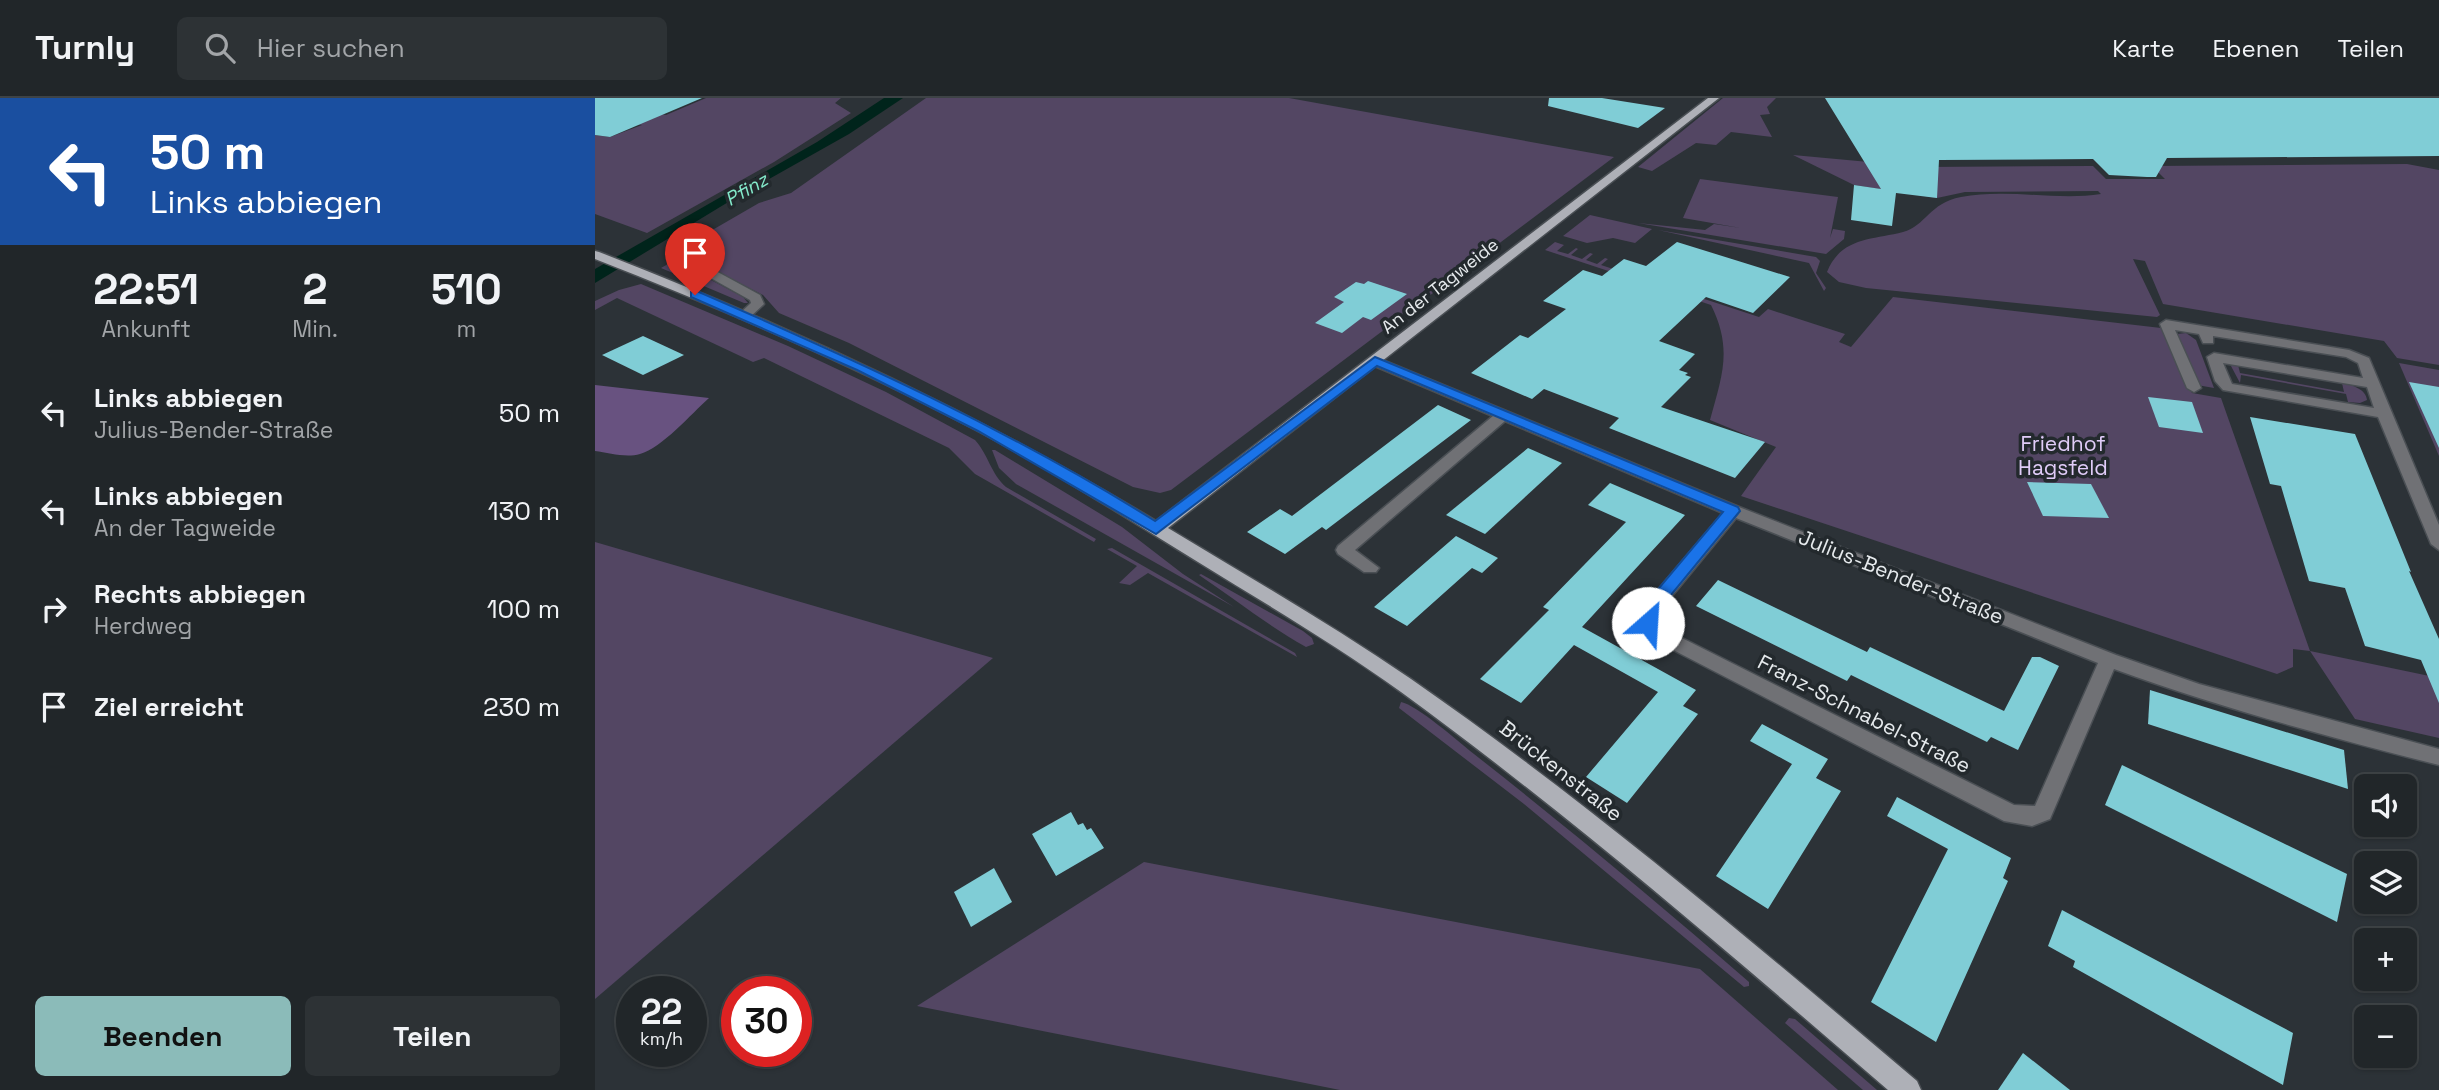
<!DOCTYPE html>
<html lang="de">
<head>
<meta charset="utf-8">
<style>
  :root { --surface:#212629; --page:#2d3235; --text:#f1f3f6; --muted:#a2a5a8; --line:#3e4346; --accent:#8bbbb9 }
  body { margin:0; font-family:"Space Grotesk",sans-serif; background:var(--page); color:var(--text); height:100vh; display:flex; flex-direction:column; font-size:26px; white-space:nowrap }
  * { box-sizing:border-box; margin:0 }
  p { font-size:23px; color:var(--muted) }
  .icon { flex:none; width:38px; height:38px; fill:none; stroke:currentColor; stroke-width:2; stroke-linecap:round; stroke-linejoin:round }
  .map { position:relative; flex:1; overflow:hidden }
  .drawer { display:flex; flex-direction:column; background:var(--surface); width:595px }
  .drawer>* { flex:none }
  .banner { background:#1a4fa0; color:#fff; overflow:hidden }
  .tools { position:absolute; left:1759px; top:676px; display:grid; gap:14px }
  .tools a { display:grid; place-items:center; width:63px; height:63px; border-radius:10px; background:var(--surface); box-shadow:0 2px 5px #0004,0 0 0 2px var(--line); font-size:35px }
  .speed { position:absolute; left:21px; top:878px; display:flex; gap:14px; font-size:35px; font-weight:700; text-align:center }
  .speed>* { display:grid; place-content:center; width:91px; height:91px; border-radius:50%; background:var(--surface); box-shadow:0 2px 5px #0004,0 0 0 2px var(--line); line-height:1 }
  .speed small { font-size:18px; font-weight:400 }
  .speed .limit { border:10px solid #d22; background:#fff; color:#111 }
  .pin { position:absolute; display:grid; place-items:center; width:60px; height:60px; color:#fff; margin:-72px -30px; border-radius:50% 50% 50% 0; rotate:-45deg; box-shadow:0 0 7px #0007 }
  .pin .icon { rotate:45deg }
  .me { position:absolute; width:77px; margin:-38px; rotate:26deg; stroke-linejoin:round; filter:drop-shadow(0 0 5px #0008) }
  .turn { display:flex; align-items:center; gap:24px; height:147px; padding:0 35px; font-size:32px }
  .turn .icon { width:91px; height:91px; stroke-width:2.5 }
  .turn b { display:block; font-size:49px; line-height:60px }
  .eta { display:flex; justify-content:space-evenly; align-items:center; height:119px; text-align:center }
  .eta b { font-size:42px; font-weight:600; line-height:49px }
  .button { display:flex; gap:14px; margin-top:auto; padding:14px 35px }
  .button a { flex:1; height:80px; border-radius:10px; background:var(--accent); color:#111; font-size:28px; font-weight:600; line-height:80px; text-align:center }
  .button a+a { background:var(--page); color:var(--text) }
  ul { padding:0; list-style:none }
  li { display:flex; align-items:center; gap:21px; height:98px; padding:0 35px }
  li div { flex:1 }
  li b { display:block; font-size:26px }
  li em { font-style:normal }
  header { display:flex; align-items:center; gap:42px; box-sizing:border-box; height:98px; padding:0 35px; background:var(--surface); border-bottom:2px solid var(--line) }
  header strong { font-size:33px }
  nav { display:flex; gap:38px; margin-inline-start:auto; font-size:24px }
  .search { width:490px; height:63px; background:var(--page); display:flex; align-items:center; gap:18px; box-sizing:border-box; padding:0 24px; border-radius:10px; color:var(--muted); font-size:26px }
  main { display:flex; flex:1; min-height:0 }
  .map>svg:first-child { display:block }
</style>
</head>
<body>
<header>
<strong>Turnly</strong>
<div class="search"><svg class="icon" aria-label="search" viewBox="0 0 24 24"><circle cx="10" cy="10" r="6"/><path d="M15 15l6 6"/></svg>Hier suchen</div>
<nav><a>Karte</a><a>Ebenen</a><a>Teilen</a></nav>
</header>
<main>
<section class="drawer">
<div class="banner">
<div class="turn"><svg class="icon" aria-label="left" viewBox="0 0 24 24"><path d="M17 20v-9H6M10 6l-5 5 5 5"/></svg><div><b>50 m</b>Links abbiegen</div></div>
</div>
<div class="eta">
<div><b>22:51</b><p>Ankunft</p></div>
<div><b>2</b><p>Min.</p></div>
<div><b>510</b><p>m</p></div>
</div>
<ul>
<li><svg class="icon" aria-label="left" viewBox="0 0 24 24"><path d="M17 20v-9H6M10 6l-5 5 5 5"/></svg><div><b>Links abbiegen</b><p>Julius-Bender-Straße</p></div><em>50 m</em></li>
<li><svg class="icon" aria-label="left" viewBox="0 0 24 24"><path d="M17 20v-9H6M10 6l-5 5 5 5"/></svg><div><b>Links abbiegen</b><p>An der Tagweide</p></div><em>130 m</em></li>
<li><svg class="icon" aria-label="right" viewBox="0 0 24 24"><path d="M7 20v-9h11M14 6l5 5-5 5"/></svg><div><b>Rechts abbiegen</b><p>Herdweg</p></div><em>100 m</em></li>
<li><svg class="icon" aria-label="arrive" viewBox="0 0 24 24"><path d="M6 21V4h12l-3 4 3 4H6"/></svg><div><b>Ziel erreicht</b></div><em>230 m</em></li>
</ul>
<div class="button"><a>Beenden</a><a>Teilen</a></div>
</section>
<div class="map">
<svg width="1844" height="992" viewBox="0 0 1844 992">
  <rect width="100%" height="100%" fill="#2c3237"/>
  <g fill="#534663">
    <path d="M111 0H246L240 5 256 15 179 64 52 135 0 116V37L15 39 47 27 38 25 50 13 71 17Z"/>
    <path d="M331 0H694L1019 59 576 392 565 395 538 389 254 245 184 215 168 197 111 168 91 153 107 138 164 105 196 95Z"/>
    <path d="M1128 0H1181L1172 9 1175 16 1165 17 1177 39 1136 34 1121 47 1101 45 1057 73 1043 69Z"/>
    <path d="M1198 57 1328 69 1498 68 1511 81H1570L1557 68 1812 66 1844 72V267L1802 260 1789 243 1568 206 1550 163 1538 161 1565 217 1562 219 1271 190 1244 184 1232 174C1246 139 1277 142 1308 134 1331 128 1334 105 1366 99 1412 90 1461 103 1506 96L1503 93 1370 94 1342 100 1259 87Z"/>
    <path d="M1105 81 1243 99 1235 140 1238 131 1250 133 1249 141 1231 156 1043 125 1110 132 1119 126 1146 130 1088 120Z"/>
    <path d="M995 117 1057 131 1040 145 1018 140 992 145 968 138Z"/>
    <path d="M1063 132 1221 159 1225 163 1221 175 1231 190 1229 193 1214 165Z"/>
    <path d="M960 144 969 147 962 153 973 156 981 150 983 151 976 157 987 161 995 155 998 156 991 162 1002 166 1010 160 1013 161 1006 167 1164 219 1173 211 1250 236 1244 244 1256 249 1298 199 1566 230 1597 295 1626 300 1715 553 1844 580V640L1760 621 1715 553 1698 551V569L1682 576 1146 398 1181 349 1115 322C1127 278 1138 251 1116 207L950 152Z"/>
    <path d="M84 165 148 199 153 205H149L66 170 73 166Z"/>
    <path d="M46 186 193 248 291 294 380 342C393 356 396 376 411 389L501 441 499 444 380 376 354 350 169 260 158 264 22 200 0 212V203L24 192Z"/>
    <path d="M1591 235 1601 242 1619 290 1602 287 1582 236Z"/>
    <path d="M1804 265 1844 272V358Z"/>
    <path d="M1643 267 1645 275 1749 294 1747 285C1757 287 1771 291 1772 302L1765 305 1753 304 1751 296 1646 277 1645 285 1636 268Z"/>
    <path d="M400 352 527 429 588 476 639 509 421 386 404 370 397 352Z"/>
    <path d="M0 444 398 560 0 901Z"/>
    <path d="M517 450 700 555 702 559 553 475 535 487 524 485 542 468 512 451Z"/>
    <path d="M606 476 708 533 717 540 719 546 711 549C673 528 640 501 604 477Z"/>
    <path d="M806 604C822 607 864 644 879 656 973 730 1065 806 1154 884V888L1149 889 929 706 804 610Z"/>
    <path d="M549 764 1105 871 1243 992H745L322 908Z"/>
    <path d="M1194 920 1200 921 1282 992H1268L1190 925Z"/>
  </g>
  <path fill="#685280" d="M0 287 114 300C96 316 67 350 45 356 31 360 14 355 0 353Z"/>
  <path fill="#00241b" d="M289 0H308L254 36 130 106 0 185V171L222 44Z"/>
  <g fill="#80cdd6">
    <path d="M0 0H107L15 39 0 37Z"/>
    <path d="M954 0H1007L1070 10 1043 30 953 8Z"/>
    <path d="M1230 0H1844V58L1572 60 1561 79H1552L1514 77 1498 61 1344 62 1342 100 1301 95 1297 128 1256 122 1259 87 1286 91Z"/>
    <path d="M1082 144 1195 179 1158 215 1111 199 1064 243 1100 256 1084 272 1093 275 1090 277 1096 279 1066 309 1170 344 1140 380 1014 330 1024 320 949 291 937 301 876 275 925 237 933 240 971 211 948 203 988 172 1007 178 1029 161 1051 168Z"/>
    <path d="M773 183 812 196 776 222 768 219 747 235 720 225 749 204 739 199 761 184 769 186Z"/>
    <path d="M48 238 89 257 48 277 7 257Z"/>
    <path d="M1814 284 1844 289V350Z"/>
    <path d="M1553 299 1597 304 1608 335 1564 329Z"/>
    <path d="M843 307 876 322 731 432 727 429 690 456 652 434 685 411 697 418Z"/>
    <path d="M1655 319 1760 336 1816 474 1814 473 1844 541V605L1826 562 1770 548 1750 490 1714 483 1686 388 1675 386Z"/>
    <path d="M933 350 967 365 890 436 851 417Z"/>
    <path d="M1432 384 1496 386 1514 420 1448 418Z"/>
    <path d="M1015 385 1090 417 987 529 1101 592 1088 608 1103 616 1032 705 991 679 1063 594 979 547 926 605 885 581 954 512 948 509 1031 424 993 407Z"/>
    <path d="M861 438 903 460 887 475 877 470 812 528 779 509Z"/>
    <path d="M1123 482 1272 554 1275 549 1409 613 1437 559H1445L1464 568 1423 652 1396 639 1392 644 1256 577 1252 583 1101 508Z"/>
    <path d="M1555 592 1749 652 1753 691 1553 626Z"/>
    <path d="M1167 626 1233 661 1221 680 1246 693 1173 811 1121 778 1197 666 1155 643Z"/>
    <path d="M1527 667 1752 776 1742 824 1510 707Z"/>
    <path d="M1302 699 1416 760 1408 780 1413 783 1341 944 1276 904 1353 751 1292 718Z"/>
    <path d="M476 714 483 727 488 725 492 732 496 730 509 750 461 778 437 736Z"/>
    <path d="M399 770 417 804 376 829 359 794Z"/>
    <path d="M1467 812 1698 935 1688 987 1478 869 1480 863 1453 848Z"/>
    <path d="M1428 955 1475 992H1403Z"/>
  </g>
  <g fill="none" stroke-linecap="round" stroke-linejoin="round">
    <g stroke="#4a4f54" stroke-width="3">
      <g id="minor">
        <path d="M84 153 165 197 169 206 154 220H144L143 217 156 205 155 202 80 160 78 157Z"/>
        <path d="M1571 222 1754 252 1774 260 1844 427V452L1836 446 1783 319 1628 292 1620 283 1612 259 1619 255 1768 280 1763 265 1751 259 1618 238V245H1608L1604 236 1580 232 1606 290 1599 294 1592 290 1565 226ZM1628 265 1772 289 1779 310 1637 286Z"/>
        <path d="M780 259 1144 409 1521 557 1604 586 1844 651V667C1734 639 1626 610 1519 571L1455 721 1437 728 1409 723 1057 541 1044 525 1045 513 1128 415 910 323 760 452 784 470 781 474H769L743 456 741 452 743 448 898 318 775 266V260ZM1141 420 1503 565 1440 708 1419 707 1069 531 1062 523 1063 515Z"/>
      </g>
    </g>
    <g stroke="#4a4f54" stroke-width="3">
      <path id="major" d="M1113 0H1124L573 430C654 479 737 527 816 581 993 704 1158 844 1322 983L1326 992H1293C1134 855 976 718 806 594 741 547 671 506 603 464 530 419 458 373 383 333 259 267 130 212 0 161V153L4 154C198 229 383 316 561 423Z"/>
    </g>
    <use href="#minor" fill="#707175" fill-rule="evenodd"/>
    <use href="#major" fill="#aeb0b7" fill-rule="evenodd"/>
  </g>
  <path fill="#1a73e8" stroke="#114b97" stroke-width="2" d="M96 194H104C261 262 415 332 560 423L780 259 1143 409 1145 413 1062 514 1059 530H1048L1045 525 1048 509 1128 414 782 268 561 436 383 333 262 272 96 199Z"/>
  <g text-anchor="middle" stroke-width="7" stroke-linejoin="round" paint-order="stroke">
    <g font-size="18" fill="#e6eaed" stroke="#23292d">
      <text transform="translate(845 188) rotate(-38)" y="6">An der Tagweide</text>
    </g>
    <g font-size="19" font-style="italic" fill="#84eacb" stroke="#23292d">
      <text transform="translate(151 91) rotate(-30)" y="7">Pfinz</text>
    </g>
    <g font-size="21" fill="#e0ccf8" stroke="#23292d">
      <text x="1468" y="353">Friedhof<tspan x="1468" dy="24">Hagsfeld</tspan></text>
    </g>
    <g font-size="21" fill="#e6eaed" stroke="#23292d">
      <text transform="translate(1306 479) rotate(22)" y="7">Julius-Bender-Straße</text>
      <text transform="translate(1269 616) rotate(27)" y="7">Franz-Schnabel-Straße</text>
      <text transform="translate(966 673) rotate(38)" y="7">Brückenstraße</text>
    </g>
  </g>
</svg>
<div class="tools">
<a><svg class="icon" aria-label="sound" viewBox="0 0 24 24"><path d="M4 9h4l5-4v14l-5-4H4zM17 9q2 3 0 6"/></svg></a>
<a><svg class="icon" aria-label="layers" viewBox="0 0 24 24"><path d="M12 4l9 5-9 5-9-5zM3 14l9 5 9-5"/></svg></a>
<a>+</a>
<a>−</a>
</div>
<div class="speed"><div>22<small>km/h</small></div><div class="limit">30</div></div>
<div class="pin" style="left:100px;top:197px;background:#d93025"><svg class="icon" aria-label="arrive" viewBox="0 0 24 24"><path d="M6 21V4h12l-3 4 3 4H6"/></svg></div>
<svg class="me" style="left:1053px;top:525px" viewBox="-20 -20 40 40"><circle r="19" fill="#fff"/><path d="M0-13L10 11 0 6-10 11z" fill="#1a73e8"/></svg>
</div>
</main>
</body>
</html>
